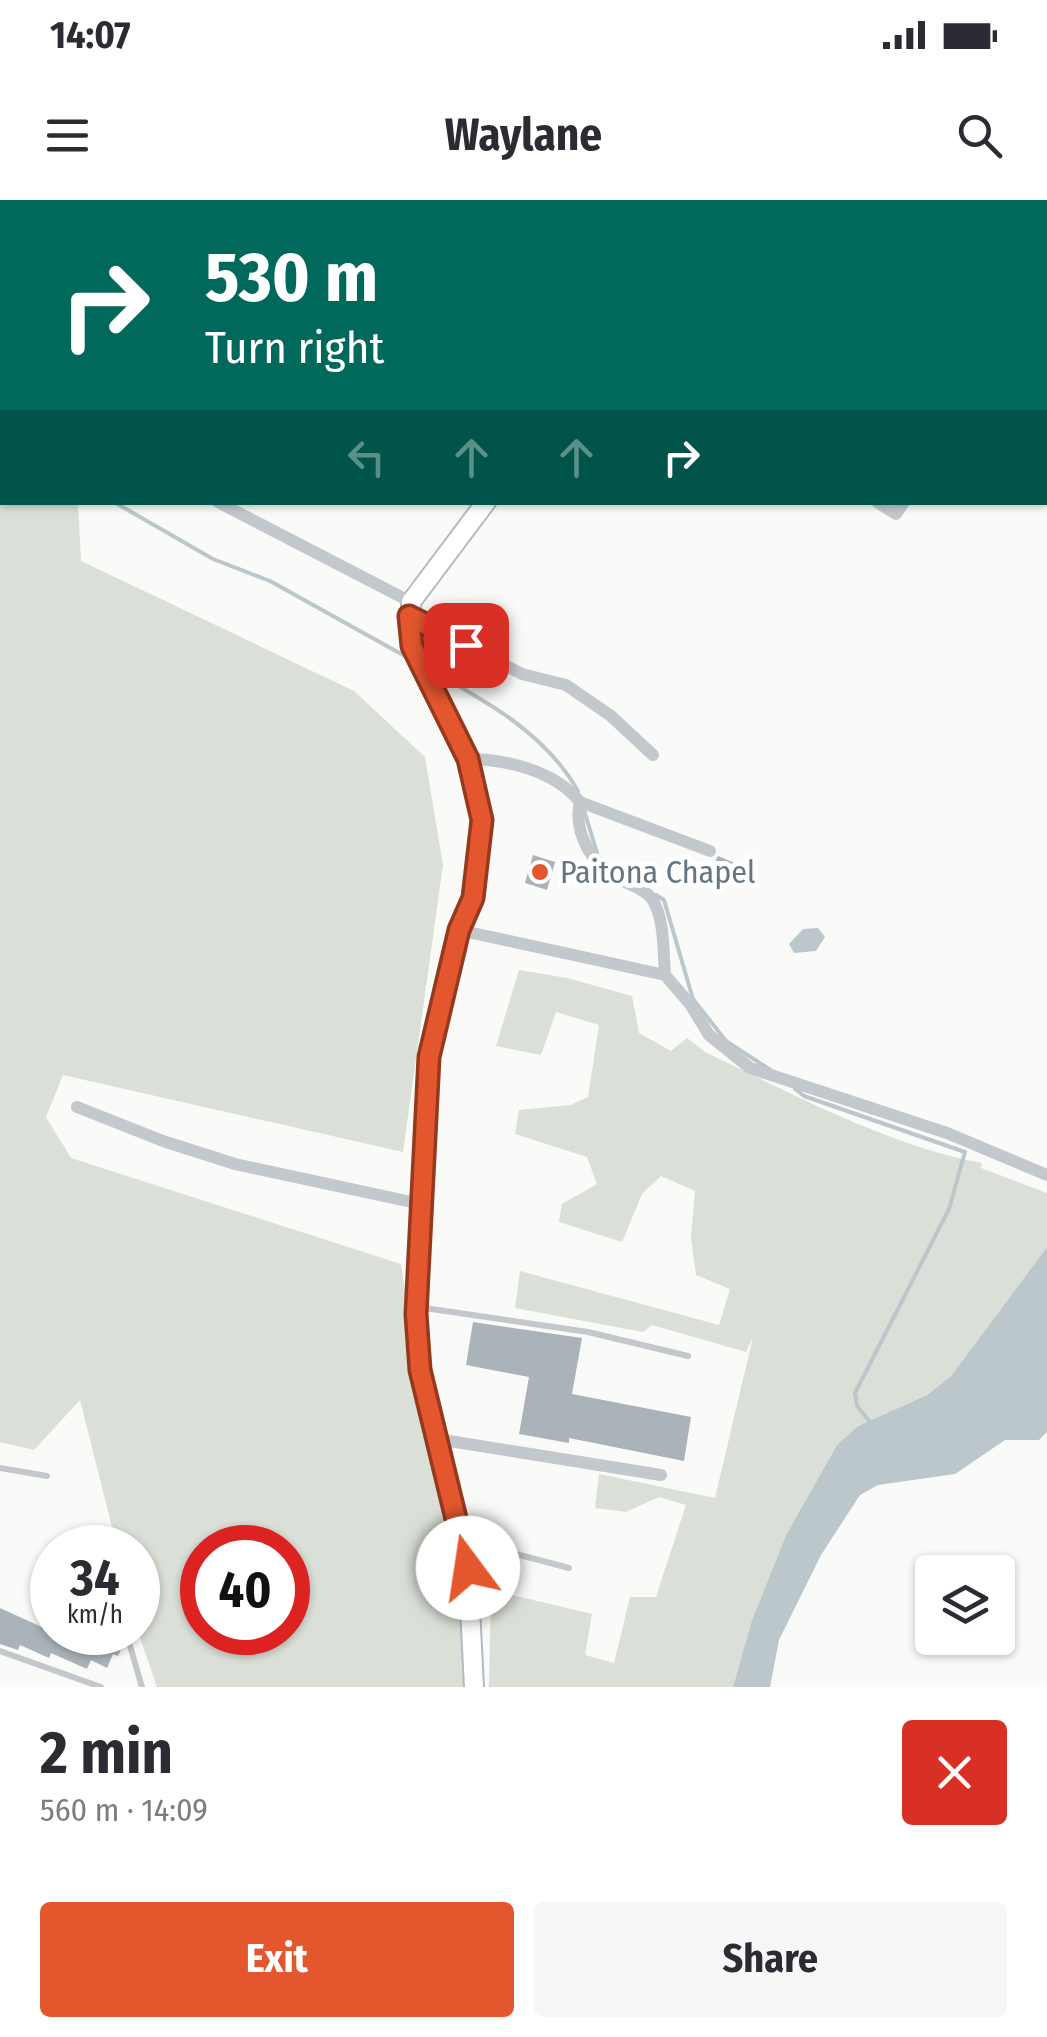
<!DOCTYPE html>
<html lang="en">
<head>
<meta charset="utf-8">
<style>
  :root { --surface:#fff; --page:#f7f7f7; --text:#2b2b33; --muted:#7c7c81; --accent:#e4572e }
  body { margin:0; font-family:"Fira Sans Condensed",sans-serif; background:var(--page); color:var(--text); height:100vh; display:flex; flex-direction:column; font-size:38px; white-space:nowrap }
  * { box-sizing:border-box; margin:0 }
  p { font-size:32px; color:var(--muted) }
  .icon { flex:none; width:55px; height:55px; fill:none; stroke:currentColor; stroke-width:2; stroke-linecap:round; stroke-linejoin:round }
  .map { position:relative; height:1487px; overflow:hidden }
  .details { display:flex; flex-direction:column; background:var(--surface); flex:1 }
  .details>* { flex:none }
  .banner { position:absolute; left:0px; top:0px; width:1048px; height:305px; box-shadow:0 2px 8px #0004; background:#00695c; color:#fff; overflow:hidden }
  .buttons { position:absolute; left:915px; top:1355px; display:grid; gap:20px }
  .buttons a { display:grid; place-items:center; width:100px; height:100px; border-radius:10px; background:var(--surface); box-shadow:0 2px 8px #0004; font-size:50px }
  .speed { position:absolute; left:30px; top:1325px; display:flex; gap:20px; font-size:50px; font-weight:700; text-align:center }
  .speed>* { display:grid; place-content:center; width:130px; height:130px; border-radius:50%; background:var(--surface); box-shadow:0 2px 8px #0004; line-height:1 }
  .speed small { font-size:25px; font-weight:400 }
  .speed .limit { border:15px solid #d22; background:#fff; color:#111 }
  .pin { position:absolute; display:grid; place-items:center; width:85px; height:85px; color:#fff; margin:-42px; border-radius:20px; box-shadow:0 5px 15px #0006 }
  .me { position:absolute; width:110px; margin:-55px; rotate:346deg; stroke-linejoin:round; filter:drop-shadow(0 0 8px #0008) }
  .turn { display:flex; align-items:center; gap:35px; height:210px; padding:0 40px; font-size:45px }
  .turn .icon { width:130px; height:130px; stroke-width:2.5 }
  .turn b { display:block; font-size:70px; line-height:85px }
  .lanes { display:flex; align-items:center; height:95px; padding:0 40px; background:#0003; justify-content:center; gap:50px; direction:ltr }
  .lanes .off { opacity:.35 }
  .round { display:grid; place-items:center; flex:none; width:105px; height:105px; border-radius:10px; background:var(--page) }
  .headline { display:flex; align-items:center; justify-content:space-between; height:170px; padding:0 40px }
  h1 { font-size:60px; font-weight:700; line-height:75px }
  .button { display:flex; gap:20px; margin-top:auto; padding:20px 40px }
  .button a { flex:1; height:115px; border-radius:10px; background:var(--accent); color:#fff; font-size:40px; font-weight:700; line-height:115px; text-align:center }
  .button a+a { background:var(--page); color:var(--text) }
  .status { display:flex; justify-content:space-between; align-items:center; height:70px; padding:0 50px; background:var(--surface); direction:ltr }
  .status svg { height:28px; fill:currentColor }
  header { display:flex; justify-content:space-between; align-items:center; height:130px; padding:0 40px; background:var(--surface); font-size:45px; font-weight:700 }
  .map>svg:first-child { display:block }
</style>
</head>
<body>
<div class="status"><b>14:07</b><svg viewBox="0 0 49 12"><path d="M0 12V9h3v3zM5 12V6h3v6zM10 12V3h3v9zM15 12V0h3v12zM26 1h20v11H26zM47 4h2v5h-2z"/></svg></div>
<header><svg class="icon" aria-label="menu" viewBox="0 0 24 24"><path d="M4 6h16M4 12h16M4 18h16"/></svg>Waylane<svg class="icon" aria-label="search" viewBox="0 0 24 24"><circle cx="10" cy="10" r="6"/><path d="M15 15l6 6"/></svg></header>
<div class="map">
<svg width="1047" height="1487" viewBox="0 0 1047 1487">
  <rect width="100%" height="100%" fill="#fafaf8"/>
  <g fill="#dadfd7" fill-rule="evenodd">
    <path d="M0 0 11 2H2V302L78 303 81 361 354 491 425 557 443 665 403 952 63 875 46 917 71 958 401 1064 428 1244 458 1367 472 1475 469 1487H157L138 1432V1348L117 1347 80 1200 34 1250 0 1242ZM202 1348H288V1432H202Z"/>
    <path d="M290 0H548L287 2Z"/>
    <path d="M519 770 567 778 632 796 639 833 671 851 687 838 705 852C791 893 889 946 982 963L981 968 1047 993V1047L951 1176 927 1195 858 1226 837 1245 786 1335 752 1420 733 1487H489L491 1390 592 1414 585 1455 614 1463 630 1397H656L686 1305 659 1297 626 1312 595 1308 599 1274 715 1298 753 1137 746 1152 652 1125 643 1132 515 1108 520 1071 719 1125 730 1089 696 1075 691 1037 695 991 661 976 642 994 622 1042 559 1022 562 1004 597 984 587 957 515 934 519 910 571 905 588 897 599 825 556 812 541 855 496 846Z"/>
  </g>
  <g fill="#bbc7cb">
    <path d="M818 728 825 737 816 751 794 753 789 744 803 729Z"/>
    <path d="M1047 1047V1232L1039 1240H1005L955 1274 878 1285 860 1295 821 1355 779 1440 770 1487H733L752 1420 786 1335 837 1245 858 1226 927 1195 951 1176Z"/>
  </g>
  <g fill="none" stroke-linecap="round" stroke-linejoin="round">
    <g stroke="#bbc7cb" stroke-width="4">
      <path d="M0 214 2 216"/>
      <path d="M114 302 213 359 270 381 412 460"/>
      <path d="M434 472C489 503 546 534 578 591"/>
      <path d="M584 610 597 653"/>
      <path d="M656 695 664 700 693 799 726 841 772 871"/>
      <path d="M795 889 804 896 965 952 949 1009 855 1193 857 1206 870 1222"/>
    </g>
  </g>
  <g fill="#aab3b9">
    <path d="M533 655 555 662 547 690 525 683Z"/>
    <path d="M718 656 747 668 742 680 712 667Z"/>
    <path d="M473 1122 582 1138 572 1194 691 1217 684 1261 569 1238V1243L519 1234 529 1177 466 1165Z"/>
    <path d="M0 1408 92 1450 100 1432H119L123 1445 118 1456 113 1454 107 1468 91 1460 87 1469 51 1453 49 1458 20 1445 18 1450 0 1444Z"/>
  </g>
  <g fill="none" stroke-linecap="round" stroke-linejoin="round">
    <g stroke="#b3babf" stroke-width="22">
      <g id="secondary">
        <path d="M738 2 740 0"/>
        <path d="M474 1487 468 1369 420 1170 416 1114 429 857 459 730 473 698 482 619 467 559 412 445 411 402 486 302"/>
      </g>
    </g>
    <g stroke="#c3c8cc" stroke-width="6">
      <path d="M126 2 129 0"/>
      <path d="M189 2 192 0"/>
      <path d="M418 1107 588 1132 688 1156"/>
      <path d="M0 1268 47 1276"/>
      <path d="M467 1341 569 1368"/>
      <path d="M126 1432 142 1487"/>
      <path d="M0 1451 101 1487"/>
    </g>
    <g stroke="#c3c8cc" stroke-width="12">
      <path d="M598 2 601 0"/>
      <path d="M218 302 411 402"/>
      <path d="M877 302 896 314 904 302"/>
      <path d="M409 415 522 474 566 485 611 516 653 555"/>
      <path d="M467 559C507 559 555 571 580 602 573 633 592 665 619 679 630 685 645 689 652 699 665 719 663 751 665 775"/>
      <path d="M580 602 710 651"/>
      <path d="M459 730 665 775 690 804 709 835 750 868 947 933 1047 975"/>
      <path d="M77 907 163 941 235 964 421 1004"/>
      <path d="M437 1239 661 1275"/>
    </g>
    <use href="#secondary" stroke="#fff" stroke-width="18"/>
  </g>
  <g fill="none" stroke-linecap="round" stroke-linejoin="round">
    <g stroke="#94391e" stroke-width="25">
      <path id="route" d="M466 445 409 416 412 446 468 559 482 620 473 698 459 730 429 857 416 1114 420 1170 468 1368"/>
    </g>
    <use href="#route" stroke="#e4572e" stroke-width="18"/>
  </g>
  <circle fill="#e4572e" stroke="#fff" stroke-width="4" cx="540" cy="672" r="10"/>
  <g text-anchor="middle" stroke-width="10" stroke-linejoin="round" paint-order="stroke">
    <g font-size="32" fill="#657683" stroke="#fff" text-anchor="start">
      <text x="560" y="683">Paitona Chapel</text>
    </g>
  </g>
</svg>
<div class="buttons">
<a><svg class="icon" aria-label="layers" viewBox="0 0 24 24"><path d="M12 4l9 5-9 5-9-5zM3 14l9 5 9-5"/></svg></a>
</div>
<div class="speed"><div>34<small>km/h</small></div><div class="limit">40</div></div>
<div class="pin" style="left:466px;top:445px;background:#d93025"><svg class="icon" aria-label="arrive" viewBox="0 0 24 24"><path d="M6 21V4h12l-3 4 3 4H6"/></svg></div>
<svg class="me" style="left:468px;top:1368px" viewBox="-20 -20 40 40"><circle r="19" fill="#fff"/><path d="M0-13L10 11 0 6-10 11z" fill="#e4572e"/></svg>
<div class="banner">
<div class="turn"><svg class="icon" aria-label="right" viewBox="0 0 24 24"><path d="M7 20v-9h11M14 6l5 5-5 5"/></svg><div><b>530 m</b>Turn right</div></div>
<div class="lanes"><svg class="icon off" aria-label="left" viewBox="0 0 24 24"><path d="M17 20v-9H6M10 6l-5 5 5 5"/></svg><svg class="icon off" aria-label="ahead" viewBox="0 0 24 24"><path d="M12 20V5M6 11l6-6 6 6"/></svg><svg class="icon off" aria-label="ahead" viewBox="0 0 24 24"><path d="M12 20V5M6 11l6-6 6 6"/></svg><svg class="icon" aria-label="right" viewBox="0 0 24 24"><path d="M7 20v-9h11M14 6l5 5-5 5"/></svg></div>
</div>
</div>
<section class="details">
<div class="headline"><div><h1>2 min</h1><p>560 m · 14:09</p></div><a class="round" style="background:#d93025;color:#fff"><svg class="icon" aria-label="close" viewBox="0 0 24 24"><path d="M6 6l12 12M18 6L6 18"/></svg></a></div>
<div class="button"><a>Exit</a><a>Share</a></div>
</section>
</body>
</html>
